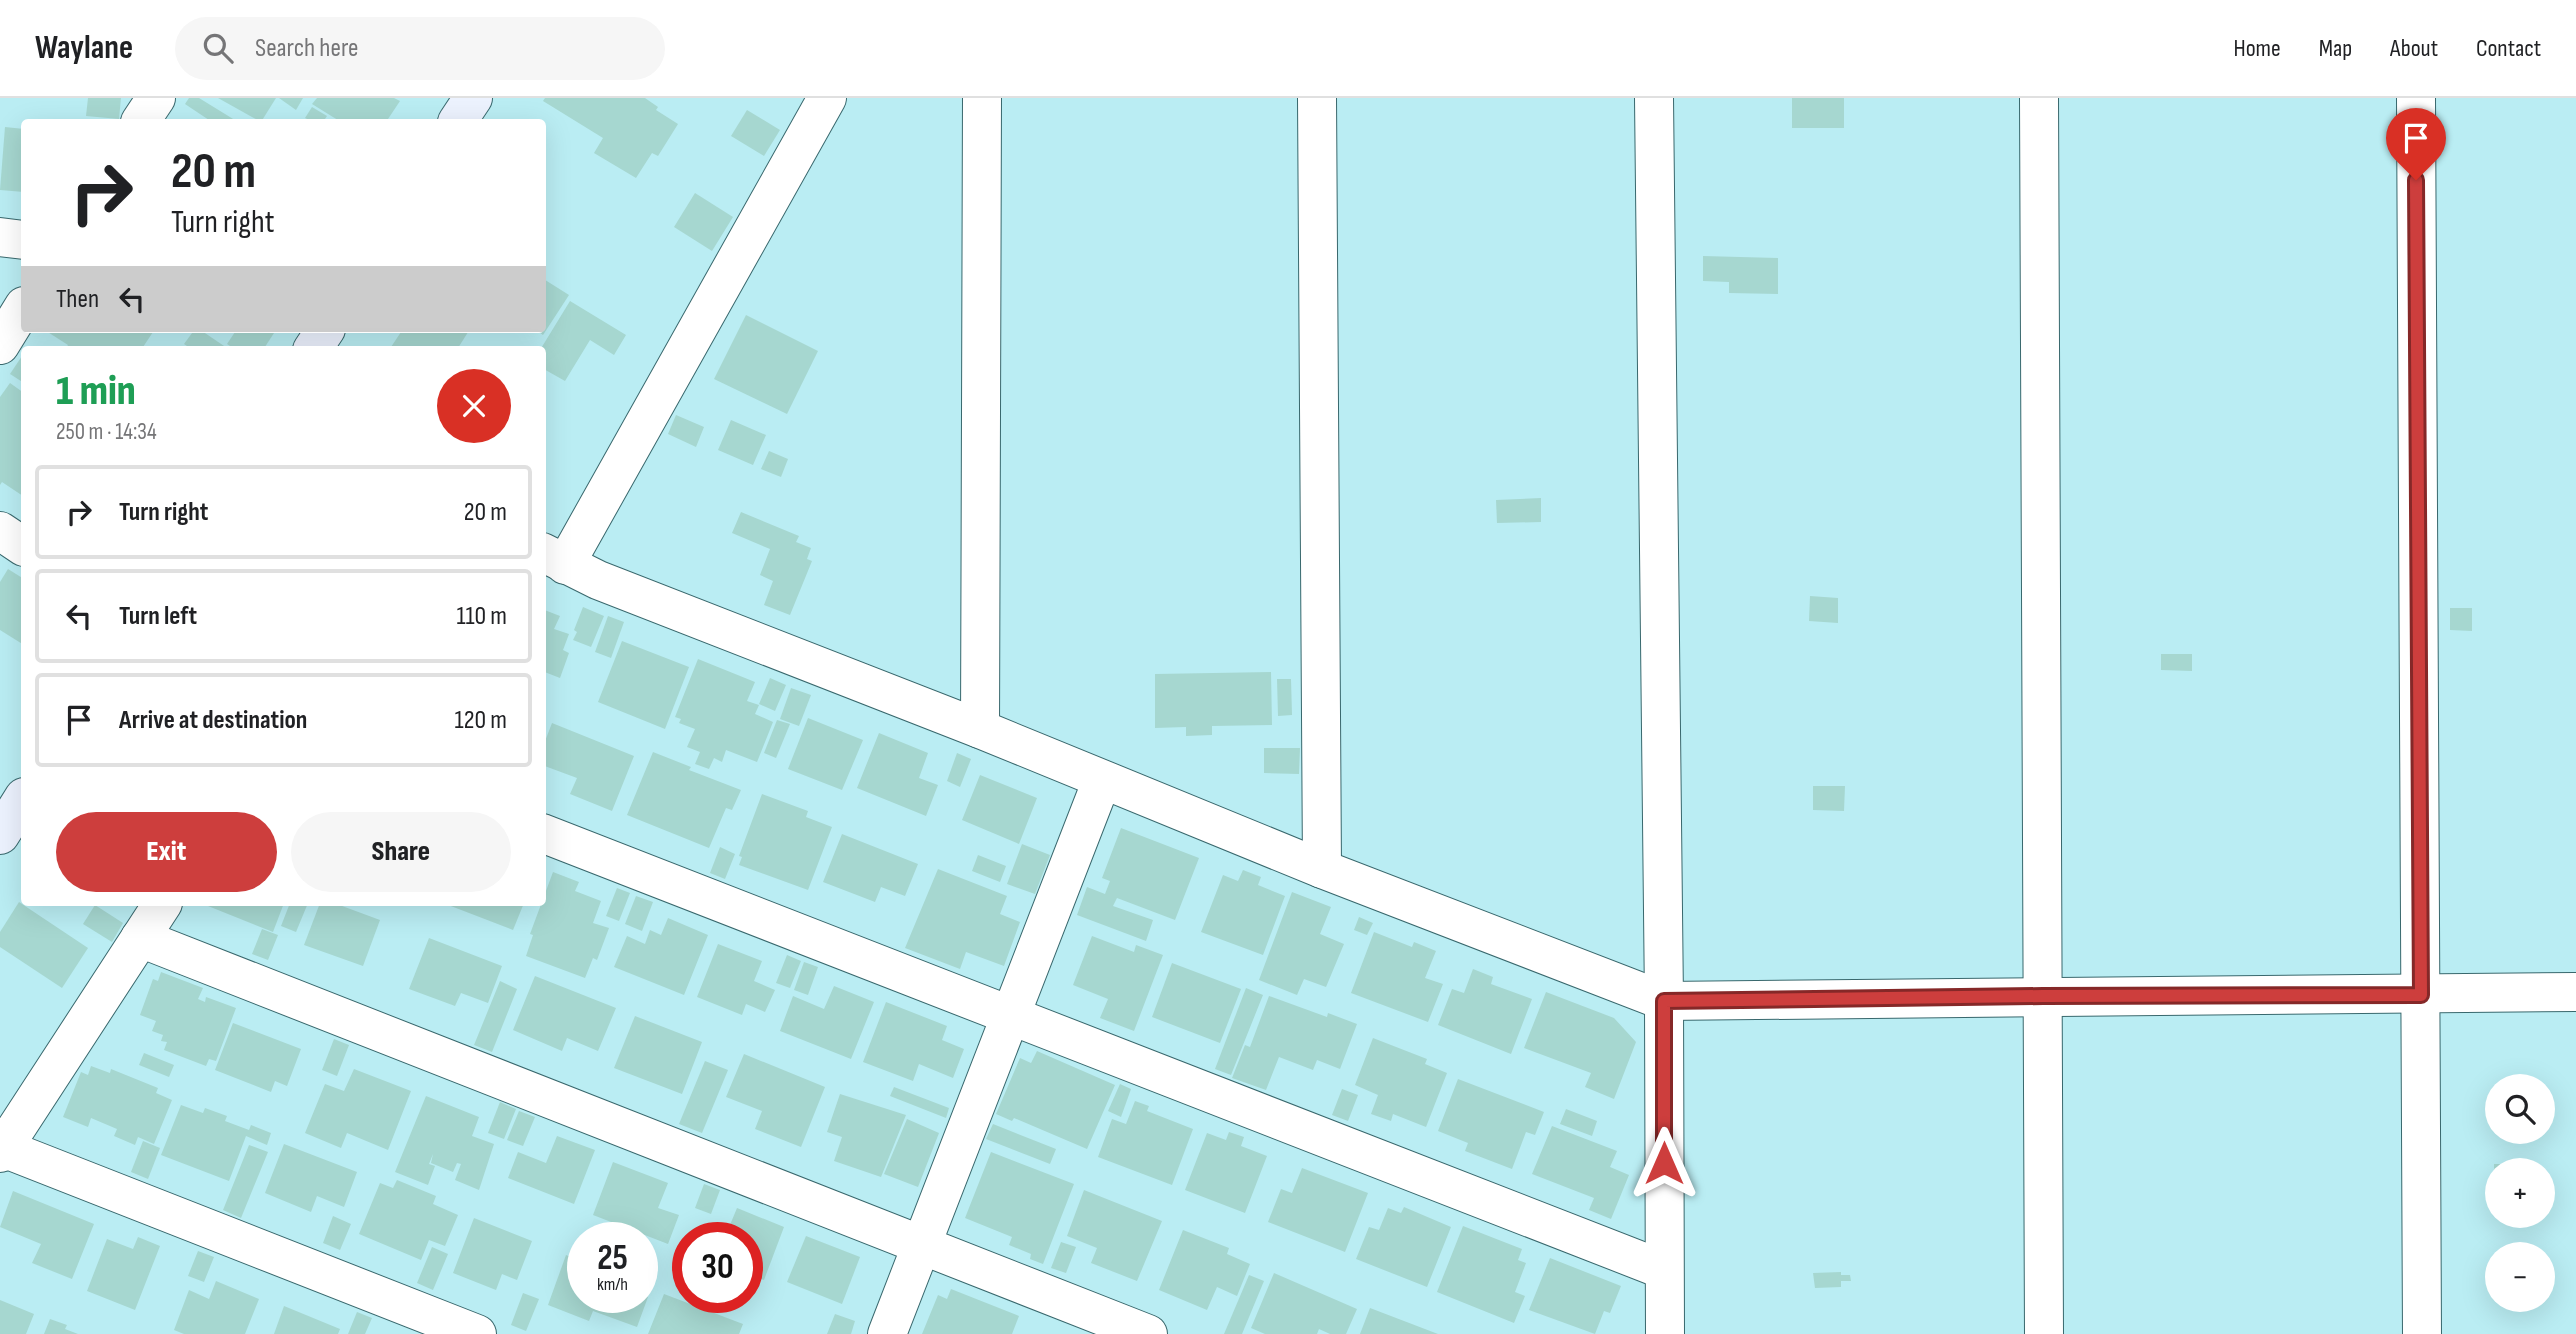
<!DOCTYPE html>
<html lang="en">
<head>
<meta charset="utf-8">
<style>
  :root { --surface:#fff; --page:#f6f6f6; --text:#202124; --muted:#757577; --line:#e0e0e0; --accent:#cd3e3d }
  body { margin:0; font-family:"Sofia Sans Condensed",sans-serif; background:var(--page); color:var(--text); height:100vh; display:flex; flex-direction:column; font-size:26px; white-space:nowrap }
  * { box-sizing:border-box; margin:0 }
  p { font-size:23px; color:var(--muted) }
  .icon { flex:none; width:38px; height:38px; fill:none; stroke:currentColor; stroke-width:2; stroke-linecap:round; stroke-linejoin:round }
  .map { position:relative; flex:1; overflow:hidden }
  .sheet { position:absolute; left:21px; top:248px; width:525px; height:560px; display:flex; flex-direction:column; background:var(--surface); border-radius:7px; box-shadow:0 7px 28px #0002 }
  .sheet>* { flex:none }
  .hud { position:absolute; left:21px; top:21px; width:525px; height:214px; border-radius:7px; box-shadow:0 7px 28px #0002; background:#fff; color:var(--text); overflow:hidden }
  .buttons { position:absolute; left:2485px; top:976px; display:grid; gap:14px }
  .buttons a { display:grid; place-items:center; width:70px; height:70px; border-radius:50%; background:var(--surface); box-shadow:0 7px 28px #0002; font-size:35px }
  .speed { position:absolute; left:567px; top:1124px; display:flex; gap:14px; font-size:35px; font-weight:700; text-align:center }
  .speed>* { display:grid; place-content:center; width:91px; height:91px; border-radius:50%; background:var(--surface); box-shadow:0 7px 28px #0002; line-height:1 }
  .speed small { font-size:18px; font-weight:400 }
  .speed .limit { border:10px solid #d22; background:#fff; color:#111 }
  .pin { position:absolute; display:grid; place-items:center; width:60px; height:60px; color:#fff; margin:-72px -30px; border-radius:50% 50% 50% 0; rotate:-45deg; box-shadow:0 0 7px #0007 }
  .pin .icon { rotate:45deg }
  .me { position:absolute; width:77px; margin:-38px; rotate:0deg; stroke-linejoin:round; filter:drop-shadow(0 0 5px #0008) }
  .turn { display:flex; align-items:center; gap:24px; height:147px; padding:0 35px; font-size:32px }
  .turn .icon { width:91px; height:91px; stroke-width:2.5 }
  .turn b { display:block; font-size:49px; line-height:60px }
  .then { display:flex; align-items:center; height:66px; padding:0 35px; background:#0003; gap:14px; font-size:26px }
  .round { display:grid; place-items:center; flex:none; width:74px; height:74px; border-radius:37px; background:var(--page) }
  .summary { display:flex; align-items:center; justify-content:space-between; height:119px; padding:0 35px }
  h1 { font-size:42px; font-weight:800; line-height:52px; color:#1e9e55 }
  .primary-button { display:flex; gap:14px; margin-top:auto; padding:14px 35px }
  .primary-button a { flex:1; height:80px; border-radius:42px; background:var(--accent); color:#fff; font-size:28px; font-weight:800; line-height:80px; text-align:center }
  .primary-button a+a { background:var(--page); color:var(--text) }
  ul { padding:0; list-style:none }
  li { display:flex; align-items:center; gap:21px; height:94px; margin:0 14px 10px; padding:0 21px; border:4px solid var(--line); border-radius:7px }
  li div { flex:1 }
  li b { display:block; font-size:26px }
  li em { font-style:normal }
  header { display:flex; align-items:center; gap:42px; box-sizing:border-box; height:98px; padding:0 35px; background:var(--surface); border-bottom:2px solid var(--line) }
  header strong { font-size:33px }
  nav { display:flex; gap:38px; margin-inline-start:auto; font-size:24px }
  .search { width:490px; height:63px; background:var(--page); display:flex; align-items:center; gap:18px; box-sizing:border-box; padding:0 24px; border-radius:38px; color:var(--muted); font-size:26px }
  .map>svg:first-child { display:block }
</style>
</head>
<body>
<header>
<strong>Waylane</strong>
<div class="search"><svg class="icon" aria-label="search" viewBox="0 0 24 24"><circle cx="10" cy="10" r="6"/><path d="M15 15l6 6"/></svg>Search here</div>
<nav><a>Home</a><a>Map</a><a>About</a><a>Contact</a></nav>
</header>
<div class="map">
<svg width="2576" height="1236" viewBox="0 0 2576 1236">
  <rect width="100%" height="100%" fill="#baedf3"/>
  <g fill="#a6d7d0">
    <path d="M88 0H121L119 21 86 18Z"/>
    <path d="M189 0H199L238 24H212L185 6Z"/>
    <path d="M218 0H276L261 24Z"/>
    <path d="M279 0H303L296 12Z"/>
    <path d="M317 0H394L400 3 386 24H341L312 6Z"/>
    <path d="M545 0H645L658 9 656 12 678 26 658 58 652 55 636 80 594 55 603 40 543 3Z"/>
    <rect x="1792" y="0" width="52" height="30"/>
    <path d="M312 9 327 18 323 24H313L305 20Z"/>
    <path d="M747 12 780 32 764 58 731 38Z"/>
    <path d="M5 29 24 31V94L0 92Z"/>
    <path d="M695 95 733 119 712 153 674 129Z"/>
    <path d="M1703 158 1778 160V196L1729 195V184L1703 183Z"/>
    <path d="M542 180 569 197 543 237 535 231H542Z"/>
    <path d="M570 203 626 237 614 257 590 242 565 283 542 270V252H540Z"/>
    <path d="M746 217 818 253 787 316 714 281Z"/>
    <path d="M43 231H148L153 234 141 252H65L68 247Z"/>
    <path d="M195 231H199L230 252H193L184 246Z"/>
    <path d="M237 231H268L274 235 263 252H236L227 246Z"/>
    <path d="M403 231H470L458 250 461 252H389Z"/>
    <path d="M22 258 24 259V285L10 276Z"/>
    <path d="M10 285 24 295 23 398 2 384 0 387V299Z"/>
    <path d="M676 317 704 329 696 349 668 336Z"/>
    <path d="M731 322 766 337 753 367 718 352Z"/>
    <path d="M769 353 788 361 781 379 761 371Z"/>
    <path d="M1541 400V424L1497 425 1496 402Z"/>
    <path d="M741 414 799 438 796 444 811 450 807 461 812 463 790 517 764 507 773 483 760 477 770 451 732 435Z"/>
    <path d="M8 471 24 481V547L0 532V484Z"/>
    <path d="M1810 498 1838 500V525L1809 523Z"/>
    <path d="M583 509 604 518 591 549 573 542 577 534 574 532Z"/>
    <path d="M2450 510H2472V533L2450 532Z"/>
    <path d="M542 511 560 518 554 531 569 536 563 552 569 555 560 580 542 573Z"/>
    <path d="M608 518 624 524 611 560 595 554Z"/>
    <path d="M622 543 689 569 665 631 598 604Z"/>
    <path d="M2161 556H2192V573L2161 572Z"/>
    <path d="M698 561 755 584 747 603 759 607 755 616 773 624 757 664 726 652 722 664 714 660 709 671 695 666 700 654 687 649 695 631 679 625 681 621 675 619Z"/>
    <path d="M1271 574 1272 627 1212 628V637L1186 638V629L1155 630V576Z"/>
    <path d="M770 580 786 587 775 613 759 606Z"/>
    <path d="M1277 581H1291L1292 617 1278 618Z"/>
    <path d="M791 590 811 597 799 628 780 621Z"/>
    <path d="M808 620 863 642 842 692 788 671Z"/>
    <path d="M777 622 790 626 776 660 764 655Z"/>
    <path d="M552 625 634 658 612 713 570 696 577 680 542 667V651Z"/>
    <path d="M879 635 928 655 919 680 938 687 926 718 857 690Z"/>
    <path d="M1264 650H1300L1299 676 1264 675Z"/>
    <path d="M653 654 691 669 689 672 741 692 732 712 726 710 709 750 627 717Z"/>
    <path d="M957 655 971 661 960 689 947 683Z"/>
    <path d="M980 677 1037 700 1019 746 962 722Z"/>
    <path d="M1813 688H1845L1844 713 1813 712Z"/>
    <path d="M762 696 808 713 806 719 832 729 808 792 739 767 742 759 739 758Z"/>
    <path d="M1121 730 1199 760 1175 822 1117 800 1113 808 1153 822 1146 843 1077 817 1087 789 1105 796 1110 783 1102 780Z"/>
    <path d="M842 736 918 766 905 798 881 789 875 804 823 784Z"/>
    <path d="M1022 746 1050 757 1035 796 1007 786Z"/>
    <path d="M720 749 735 756 725 781 710 775Z"/>
    <path d="M978 757 1006 768 1000 784 972 773Z"/>
    <path d="M938 771 1007 798 1000 816 1020 824 1004 868 966 854 960 871 905 850Z"/>
    <path d="M1243 772 1261 779 1258 787 1285 798 1263 857 1201 834 1223 777 1238 783Z"/>
    <path d="M553 774 579 784 575 793 601 803 593 825 609 830 597 862 593 860 585 880 526 858 533 837 530 836Z"/>
    <path d="M617 790 630 795 619 823 606 818Z"/>
    <path d="M1292 794 1331 809 1320 836 1344 846 1326 889 1304 881 1297 897 1259 882Z"/>
    <path d="M636 798 653 804 642 833 625 826Z"/>
    <path d="M19 804 88 850 62 890 0 849V834Z"/>
    <path d="M210 805H284L273 834 208 808Z"/>
    <path d="M290 805H308L296 834 281 828Z"/>
    <path d="M320 805H334L380 822 363 868 304 847Z"/>
    <path d="M443 805H524L513 832Z"/>
    <path d="M95 807 123 825 112 844 83 826Z"/>
    <path d="M1359 819 1373 825 1367 837 1354 832Z"/>
    <path d="M668 820 708 837 684 897 614 869 627 838 645 846 650 832 661 837Z"/>
    <path d="M262 831 278 837 268 862 252 856Z"/>
    <path d="M1374 834 1412 849 1414 844 1436 853 1425 880 1443 886 1428 924 1351 895Z"/>
    <path d="M1092 838 1134 854 1136 847 1163 857 1134 933 1100 920 1108 901 1073 887Z"/>
    <path d="M429 840 502 868 488 905 461 895 455 908 409 891Z"/>
    <path d="M718 846 762 863 754 883 775 892 765 914 746 906 742 917 697 899Z"/>
    <path d="M787 857 801 863 790 890 776 885Z"/>
    <path d="M804 864 818 869 808 897 794 892Z"/>
    <path d="M1172 865 1241 891 1220 945 1152 919Z"/>
    <path d="M1473 871 1493 879 1491 886 1532 901 1511 956 1438 927 1452 891 1464 895Z"/>
    <path d="M161 874 203 890 198 901 205 904 206 899 236 910 216 963 209 961 206 968 164 952 167 944 161 943 163 937 152 933 156 923 140 917 153 881 158 883Z"/>
    <path d="M535 878 616 910 598 953 567 940 562 953 513 932Z"/>
    <path d="M500 883 517 891 492 954 474 947Z"/>
    <path d="M834 888 874 904 851 961 780 933 793 898 824 911Z"/>
    <path d="M1246 890 1263 897 1231 977 1215 971Z"/>
    <path d="M1546 894 1614 920 1636 944 1614 1001 1585 989 1591 975 1524 950Z"/>
    <path d="M1269 898 1327 919 1328 915 1357 926 1340 971 1317 962 1313 972 1279 959 1266 992 1232 980 1245 947 1250 949Z"/>
    <path d="M886 904 947 928 942 942 964 951 953 980 919 966 913 983 863 964Z"/>
    <path d="M635 918 702 944 682 996 614 970Z"/>
    <path d="M233 925 301 951 287 988 275 983 271 994 215 972Z"/>
    <path d="M1373 940 1427 961 1425 966 1447 975 1426 1029 1393 1016 1391 1023 1371 1016 1378 997 1355 987Z"/>
    <path d="M334 941 349 947 337 978 322 972Z"/>
    <path d="M1037 953 1115 987 1087 1051 1014 1020 1012 1023 996 1016 1020 960 1031 965Z"/>
    <path d="M144 955 174 967 169 979 139 967Z"/>
    <path d="M744 956 825 989 801 1049 755 1031 762 1013 726 999Z"/>
    <path d="M705 963 728 972 702 1035 679 1026Z"/>
    <path d="M91 968 110 975 111 971 158 990 156 995 172 1002 154 1046 138 1039 135 1047 114 1038 117 1031 91 1020 88 1029 63 1019 81 974 88 977Z"/>
    <path d="M354 971 411 993 388 1052 347 1035 341 1050 305 1035 325 986 344 993Z"/>
    <path d="M1458 981 1544 1014 1535 1037 1526 1034 1512 1071 1465 1053 1468 1045 1438 1033Z"/>
    <path d="M1120 986 1131 991 1121 1019 1108 1013Z"/>
    <path d="M894 989 949 1010 946 1020 890 998Z"/>
    <path d="M1342 991 1358 997 1348 1023 1332 1017Z"/>
    <path d="M840 996 906 1017 881 1079 834 1063 842 1039 827 1034Z"/>
    <path d="M426 998 479 1019 472 1038 494 1046 479 1092 455 1082 461 1066 457 1065 453 1074 431 1065 433 1056 429 1066 435 1068 428 1087 395 1074Z"/>
    <path d="M1135 1003 1149 1008 1147 1013 1193 1031 1172 1087 1098 1059 1112 1021 1126 1026Z"/>
    <path d="M500 1004 516 1011 504 1041 488 1035Z"/>
    <path d="M181 1007 203 1015 205 1010 227 1018 225 1023 249 1032 251 1027 271 1035 267 1047 246 1038 229 1083 161 1057Z"/>
    <path d="M1566 1011 1597 1023 1592 1038 1560 1026Z"/>
    <path d="M519 1013 535 1019 523 1048 507 1042Z"/>
    <path d="M907 1021 939 1035 918 1089 884 1076Z"/>
    <path d="M993 1026 1056 1051 1050 1066 986 1041Z"/>
    <path d="M1552 1028 1617 1053 1610 1069 1629 1077 1611 1121 1589 1112 1594 1100 1532 1076Z"/>
    <path d="M1229 1034 1244 1039 1241 1048 1267 1058 1245 1115 1185 1092 1207 1035 1226 1042Z"/>
    <path d="M557 1038 595 1052 574 1106 508 1080 518 1054 546 1065Z"/>
    <path d="M143 1043 160 1050 148 1081 131 1074Z"/>
    <path d="M284 1046 357 1074 344 1109 317 1098 311 1114 265 1095Z"/>
    <path d="M249 1047 268 1054 241 1120 223 1112Z"/>
    <path d="M991 1054 1074 1086 1043 1166 1030 1161 1031 1156 1009 1147 1012 1139 965 1120Z"/>
    <path d="M613 1064 668 1085 658 1110 679 1117 668 1146 593 1117Z"/>
    <path d="M2494 1066H2525V1073H2497V1084H2494Z"/>
    <path d="M1302 1070 1368 1095 1345 1154 1268 1124 1281 1091 1292 1095Z"/>
    <path d="M397 1082 436 1098 433 1106 458 1117 445 1148 429 1142 421 1162 359 1136 380 1085 393 1090Z"/>
    <path d="M704 1086 720 1092 711 1116 695 1110Z"/>
    <path d="M1084 1092 1162 1123 1137 1183 1091 1165 1097 1150 1067 1138Z"/>
    <path d="M13 1093 94 1126 72 1181 32 1165 41 1146 0 1129Z"/>
    <path d="M1404 1109 1451 1129 1427 1189 1356 1161 1369 1129 1379 1132 1388 1110 1401 1115Z"/>
    <path d="M737 1110 784 1129 764 1182 747 1176V1139H725Z"/>
    <path d="M333 1118 351 1126 340 1152 323 1145Z"/>
    <path d="M474 1120 532 1143 517 1182 502 1176 496 1192 453 1175Z"/>
    <path d="M1463 1128 1522 1151 1518 1162 1526 1165 1515 1194 1525 1198 1514 1225 1437 1194Z"/>
    <path d="M1183 1132 1229 1150 1227 1156 1250 1166 1237 1198 1217 1189 1207 1212 1159 1192Z"/>
    <path d="M806 1138 860 1159 842 1206 787 1184Z"/>
    <path d="M138 1139 160 1148 135 1212 87 1193 107 1141 133 1151Z"/>
    <path d="M1061 1144 1076 1149 1066 1175 1051 1170Z"/>
    <path d="M432 1149 448 1156 433 1192 417 1185Z"/>
    <path d="M577 1152 583 1154V1199H642V1196L648 1199 637 1229 593 1213 589 1223 548 1207 566 1157 574 1160Z"/>
    <path d="M198 1153 214 1159 204 1184 188 1178Z"/>
    <path d="M1550 1160 1621 1188 1610 1215 1604 1213 1595 1236 1529 1212Z"/>
    <path d="M1841 1174V1177H1850L1851 1183H1841V1189L1815 1190 1813 1175Z"/>
    <path d="M1274 1175 1357 1211 1346 1236H1330L1319 1231 1317 1236H1265L1251 1230Z"/>
    <path d="M1249 1177 1264 1183 1242 1236H1224Z"/>
    <path d="M216 1183 259 1201 245 1236H184L174 1232 189 1192 209 1201Z"/>
    <path d="M951 1191 1019 1218 1012 1236H922L938 1197 947 1201Z"/>
    <path d="M523 1195 539 1201 526 1233 511 1227Z"/>
    <path d="M664 1196 743 1226 739 1236H648Z"/>
    <path d="M0 1202 34 1216 26 1236H0Z"/>
    <path d="M284 1208 340 1231 338 1236H274Z"/>
    <path d="M1370 1210 1438 1236H1360Z"/>
    <path d="M357 1214 372 1220 365 1236H348Z"/>
    <path d="M835 1216 855 1223 851 1236H827Z"/>
    <path d="M50 1221 67 1227 65 1231 78 1236H44Z"/>
  </g>
  <g fill="none" stroke-linecap="round" stroke-linejoin="round">
    <g stroke="#39686d" stroke-width="40">
      <g id="street">
        <path d="M1317 0 1322 771"/>
        <path d="M1654 0 1664 903 1665 1236"/>
        <path d="M2039 0 2044 1236"/>
        <path d="M2416 0 2422 1236"/>
        <path d="M140 24 156 0"/>
        <path d="M0 139 24 142"/>
        <path d="M0 247 24 208"/>
        <path d="M0 433 24 449"/>
        <path d="M542 454 598 482 980 631 1322 771 1664 903 2576 894"/>
        <path d="M565 467 827 0"/>
        <path d="M980 631 982 0"/>
        <path d="M542 735 1664 1172"/>
        <path d="M140 840 1148 1236"/>
        <path d="M3 1050 477 1236"/>
        <path d="M0 1055 163 805"/>
        <path d="M887 1236 1102 682"/>
      </g>
    </g>
    <g stroke="#39686d" stroke-width="40">
      <g id="secondary">
        <path d="M457 24 473 0"/>
        <path d="M312 252 326 231"/>
        <path d="M0 737 24 699"/>
      </g>
    </g>
    <use href="#street" stroke="#fff" stroke-width="38"/>
    <use href="#secondary" stroke="#ecf2fe" stroke-width="38"/>
  </g>
  <g fill="none" stroke-linecap="round" stroke-linejoin="round">
    <g stroke="#852828" stroke-width="18">
      <path id="route" d="M1664 1065V903L2043 898 2421 897 2416 82"/>
    </g>
    <use href="#route" stroke="#cd3e3d" stroke-width="12"/>
  </g>
</svg>
<div class="buttons">
<a><svg class="icon" aria-label="search" viewBox="0 0 24 24"><circle cx="10" cy="10" r="6"/><path d="M15 15l6 6"/></svg></a>
<a>+</a>
<a>−</a>
</div>
<div class="speed"><div>25<small>km/h</small></div><div class="limit">30</div></div>
<div class="pin" style="left:2416px;top:82px;background:#d93025"><svg class="icon" aria-label="arrive" viewBox="0 0 24 24"><path d="M6 21V4h12l-3 4 3 4H6"/></svg></div>
<svg class="me" style="left:1664px;top:1065px" viewBox="-20 -20 40 40"><path d="M0-17L14 15 0 8-14 15z" fill="#cd3e3d" stroke="#fff" stroke-width="4"/></svg>
<div class="hud">
<div class="turn"><svg class="icon" aria-label="right" viewBox="0 0 24 24"><path d="M7 20v-9h11M14 6l5 5-5 5"/></svg><div><b>20 m</b>Turn right</div></div>
<div class="then">Then<svg class="icon" aria-label="left" viewBox="0 0 24 24"><path d="M17 20v-9H6M10 6l-5 5 5 5"/></svg></div>
</div>
<section class="sheet">
<div class="summary"><div><h1>1 min</h1><p>250 m · 14:34</p></div><a class="round" style="background:#d93025;color:#fff"><svg class="icon" aria-label="close" viewBox="0 0 24 24"><path d="M6 6l12 12M18 6L6 18"/></svg></a></div>
<ul>
<li><svg class="icon" aria-label="right" viewBox="0 0 24 24"><path d="M7 20v-9h11M14 6l5 5-5 5"/></svg><div><b>Turn right</b></div><em>20 m</em></li>
<li><svg class="icon" aria-label="left" viewBox="0 0 24 24"><path d="M17 20v-9H6M10 6l-5 5 5 5"/></svg><div><b>Turn left</b></div><em>110 m</em></li>
<li><svg class="icon" aria-label="arrive" viewBox="0 0 24 24"><path d="M6 21V4h12l-3 4 3 4H6"/></svg><div><b>Arrive at destination</b></div><em>120 m</em></li>
</ul>
<div class="primary-button"><a>Exit</a><a>Share</a></div>
</section>
</div>
</body>
</html>
